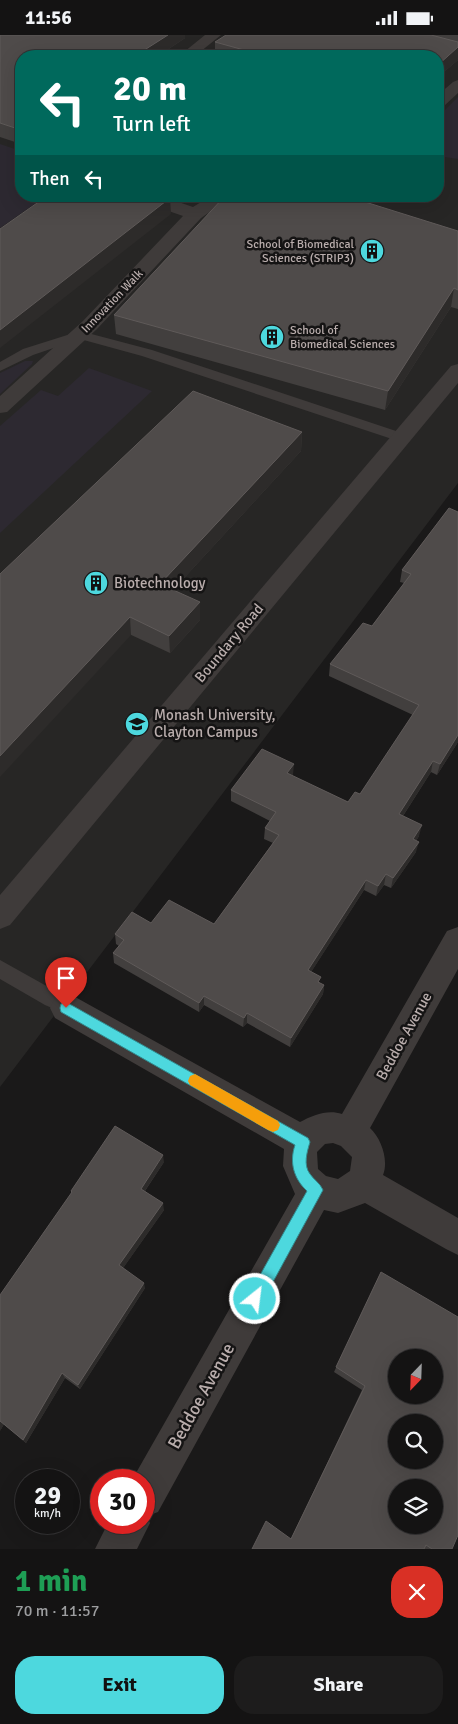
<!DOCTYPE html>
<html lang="en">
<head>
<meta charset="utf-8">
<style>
  :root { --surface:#141313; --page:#1d1c1c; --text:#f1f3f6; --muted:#9d9ea0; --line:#333233; --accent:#4dd8de }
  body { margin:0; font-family:Signika,sans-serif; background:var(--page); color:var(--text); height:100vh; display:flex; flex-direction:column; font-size:19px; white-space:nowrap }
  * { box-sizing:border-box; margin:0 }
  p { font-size:16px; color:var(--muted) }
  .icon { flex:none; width:28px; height:28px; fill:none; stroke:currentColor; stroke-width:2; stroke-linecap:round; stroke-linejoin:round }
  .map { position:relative; height:1514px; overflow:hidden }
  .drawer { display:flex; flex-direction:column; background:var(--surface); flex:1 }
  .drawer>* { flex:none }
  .hud { position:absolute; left:15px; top:15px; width:429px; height:152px; border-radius:20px; box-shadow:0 5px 20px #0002,0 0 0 1px var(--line); background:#00695c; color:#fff; overflow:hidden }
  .needle { width:32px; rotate:203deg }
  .tools { position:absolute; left:388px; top:1314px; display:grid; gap:10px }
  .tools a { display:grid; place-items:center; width:55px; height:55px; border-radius:50%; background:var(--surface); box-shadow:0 5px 20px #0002,0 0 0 1px var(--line); font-size:25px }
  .speed { position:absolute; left:15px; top:1434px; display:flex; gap:10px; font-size:25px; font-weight:700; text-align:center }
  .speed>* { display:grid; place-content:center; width:65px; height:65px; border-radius:50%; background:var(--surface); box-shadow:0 5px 20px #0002,0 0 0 1px var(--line); line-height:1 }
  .speed small { font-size:12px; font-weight:400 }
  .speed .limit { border:8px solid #d22; background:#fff; color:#111 }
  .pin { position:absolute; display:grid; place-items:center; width:42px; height:42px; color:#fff; margin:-51px -21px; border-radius:50% 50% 50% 0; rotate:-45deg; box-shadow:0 0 5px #0007 }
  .pin .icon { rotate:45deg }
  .me { position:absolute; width:55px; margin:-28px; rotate:29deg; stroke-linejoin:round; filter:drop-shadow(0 0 4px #0008) }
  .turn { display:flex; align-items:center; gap:18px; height:105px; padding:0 15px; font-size:22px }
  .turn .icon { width:65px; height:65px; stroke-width:2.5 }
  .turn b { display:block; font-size:35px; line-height:42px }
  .then { display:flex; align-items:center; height:48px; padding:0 15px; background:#0003; gap:10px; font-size:19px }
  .round { display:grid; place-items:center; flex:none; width:52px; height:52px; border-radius:20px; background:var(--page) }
  .summary { display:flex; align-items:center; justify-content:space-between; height:85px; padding:0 15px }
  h1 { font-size:30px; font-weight:800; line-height:38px; color:#1e9e55 }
  .button { display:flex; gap:10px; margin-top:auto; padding:10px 15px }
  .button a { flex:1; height:58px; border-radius:20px; background:var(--accent); color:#111; font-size:20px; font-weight:800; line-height:58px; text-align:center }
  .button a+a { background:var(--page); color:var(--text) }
  .status { display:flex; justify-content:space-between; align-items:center; height:35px; padding:0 25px; background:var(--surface); direction:ltr }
  .status svg { height:14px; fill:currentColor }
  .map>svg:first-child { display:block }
</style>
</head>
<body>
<div class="status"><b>11:56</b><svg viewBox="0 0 49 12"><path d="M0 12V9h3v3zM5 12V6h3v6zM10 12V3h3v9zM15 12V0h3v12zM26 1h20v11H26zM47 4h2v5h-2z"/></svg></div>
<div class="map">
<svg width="458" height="1514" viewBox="0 0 458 1514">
  <rect width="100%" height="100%" fill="#1a1919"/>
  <path fill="#272625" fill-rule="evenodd" d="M0 0H458V448L0 1052ZM21 21H438V161H21Z"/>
  <g fill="#2d2931">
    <path d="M458 62V124L438 121V82Z"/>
    <path d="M0 109 21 116V161H46L0 193Z"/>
    <path d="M25 326H33L32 329 0 359V338Z"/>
    <path d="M89 333 152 356 0 498V391L41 355 58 361Z"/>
  </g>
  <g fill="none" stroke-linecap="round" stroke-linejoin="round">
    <g fill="#3f3b3a" fill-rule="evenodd">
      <path d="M80 296 152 315 405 399 407 402 405 405H395L142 321 80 304 33 320 0 336V327L23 314Z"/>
      <path d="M0 925 59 958 62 964 59 970 52 973 45 970 0 944Z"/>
    </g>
    <g fill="#3f3b3a" fill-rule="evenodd">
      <path d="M205 0H221L195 21H179Z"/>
      <path d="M458 45V58L444 71 438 73V60L453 47Z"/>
      <path d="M134 161H161L193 172 211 161H233L201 183 97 294 7 377 0 378V361L83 286 183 181 137 165Z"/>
      <path d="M458 329V348L10 890 0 894V860L451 331Z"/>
      <path d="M458 892V934L370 1093C381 1103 389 1125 383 1140L458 1183V1220L446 1214 365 1168 338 1178 324 1175 158 1477 147 1481 150 1488 137 1514H95L108 1488H144V1445H132L295 1159 283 1131 284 1114 55 983 50 973 55 963 66 959 77 963 300 1087C313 1080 328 1074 342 1079L447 896ZM333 1108 341 1111 352 1122 350 1136 338 1144 326 1141 318 1134 317 1117 325 1109Z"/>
    </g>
  </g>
  <g fill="#423f3e">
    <path d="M0 0 185 3 158 21H21V109L0 102Z"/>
    <path d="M226 0H458V25L438 42V21H215V7Z"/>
    <path d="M167 161H193L185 167Z"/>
    <path d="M458 196V274L451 272 385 375 116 299 114 280Z"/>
    <path d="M302 397 301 416 173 555 200 585 170 618 0 539Z"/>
    <path d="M449 473 458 707 437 740 431 737 403 781 419 801 416 806V817L391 853 384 850 376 861 364 855 311 937 320 948 324 950 323 959 290 1012 247 988 243 992 204 970 199 977 114 928 113 918 119 911 116 909 115 899 151 888 214 889 273 808 264 804 265 793 270 786 231 766V755L293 740 292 741 348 767 360 759 413 680 329 641 330 629 372 591 404 548 400 547 402 535Z"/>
    <path d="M164 1127 145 1156 164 1175 123 1233 145 1253 80 1354 65 1343 26 1408 4 1389 0 1396 71 1159V1156Z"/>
    <path d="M381 1237 452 1514H425L291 1504 362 1355 334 1337Z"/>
  </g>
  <g fill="#2d2b2a">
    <path d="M168 0H185V3L158 21H135Z"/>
    <path d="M458 12V25L438 42V30Z"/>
    <path d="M185 161H193L185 167Z"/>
    <path d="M170 163 171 179 0 313V295Z"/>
    <path d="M454 253 451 272 385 375 388 356Z"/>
    <path d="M302 397 301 416 162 567 160 549Z"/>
    <path d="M200 567V585L170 618 169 601Z"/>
    <path d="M130 582 131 600 0 742V721Z"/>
    <path d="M458 700V707L437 740 440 729Z"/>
    <path d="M433 726 431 737 397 790 399 779Z"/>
    <path d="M294 729 293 740 286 750 287 738Z"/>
    <path d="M422 790 419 801 411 815 413 804Z"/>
    <path d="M419 807 416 817 391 853 393 843Z"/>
    <path d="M386 839 384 850 376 861 378 851Z"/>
    <path d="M366 845 364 855 306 945 308 935Z"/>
    <path d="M324 950 323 959 290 1012 291 1003Z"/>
    <path d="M204 961V970L199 977V968Z"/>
    <path d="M247 978V988L243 992 244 983Z"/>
    <path d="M163 1120 164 1127 142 1160 141 1154Z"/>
    <path d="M163 1168 164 1175 121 1236 119 1230Z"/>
    <path d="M144 1248 145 1253 80 1354 78 1350Z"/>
    <path d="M62 1338 65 1343 26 1408 23 1405Z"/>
    <path d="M0 1386 4 1389 0 1396Z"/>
  </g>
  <g fill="#4f4b4a" stroke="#5f5a59" fill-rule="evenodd">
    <path d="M0 0H168L135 21H21V95L0 88Z"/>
    <path d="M226 0H431L458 7V12L438 30V21H235L244 15 215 7Z"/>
    <path d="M47 161H164L170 163 0 295V194Z"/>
    <path d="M225 161H346L458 196V255L454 253 388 356 114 280Z"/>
    <path d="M193 356 302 397 160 549 200 567 169 601 130 582 0 721V539Z"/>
    <path d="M449 473 458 477V700L440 729 433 726 399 779 422 790 413 804 419 807 393 843 386 839 378 851 366 845 308 935 321 942 318 947 324 950 291 1003 247 978 244 983 204 961 199 968 113 918 124 905 115 899 132 877 151 888 169 865 214 889 279 800 265 793 276 777 231 755 262 714 294 729 287 738 348 767 355 757 360 759 419 670 330 629 363 588 372 591 411 539 402 535Z"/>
    <path d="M115 1091 163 1120 141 1154 163 1168 119 1230 144 1248 78 1350 62 1338 23 1405 0 1386V1260L72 1157 71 1156Z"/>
    <path d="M381 1237 458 1282V1500L452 1514H432L426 1510 424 1514H252L266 1486 291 1504 365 1351 336 1332ZM396 1322H434V1360H396ZM396 1388H434V1425H396ZM396 1452H434V1490H396Z"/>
  </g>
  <path fill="#4dd8de" stroke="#328c90" d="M66 967 308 1103 310 1107C307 1117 303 1130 310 1139 314 1145 320 1148 323 1155L261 1269 255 1271 250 1269 248 1264 250 1258 307 1156C294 1144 289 1128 295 1110L61 977 60 973 61 969Z"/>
  <path fill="#f59e0b" d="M195 1039 278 1086 280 1090 278 1095 273 1097 268 1095 190 1050 188 1046 190 1041Z"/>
  <defs>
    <g id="building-disc" transform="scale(1.25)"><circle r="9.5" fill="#4dd8de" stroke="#151414"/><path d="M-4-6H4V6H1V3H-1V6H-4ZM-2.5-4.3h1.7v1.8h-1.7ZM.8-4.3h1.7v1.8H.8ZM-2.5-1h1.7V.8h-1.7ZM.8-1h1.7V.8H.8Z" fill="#111"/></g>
    <g id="university-disc" transform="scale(1.25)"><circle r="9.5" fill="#4dd8de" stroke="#151414"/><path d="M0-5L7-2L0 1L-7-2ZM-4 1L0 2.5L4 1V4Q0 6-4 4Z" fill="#111"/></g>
  </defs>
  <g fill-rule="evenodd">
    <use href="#building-disc" x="372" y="216"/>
    <use href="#building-disc" x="272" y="302"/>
    <use href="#building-disc" x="96" y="548"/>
    <use href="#university-disc" x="137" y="689"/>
  </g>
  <g text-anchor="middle" stroke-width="5" stroke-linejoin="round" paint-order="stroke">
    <g font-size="12" fill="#b9adac" stroke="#151414" text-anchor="end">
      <text x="354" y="213">School of Biomedical<tspan x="354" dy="14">Sciences (STRIP3)</tspan></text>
      <text x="290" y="299" text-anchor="start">School of<tspan x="290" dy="14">Biomedical Sciences</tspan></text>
    </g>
    <g font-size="12" fill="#b9adac" stroke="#151414">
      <text transform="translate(112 266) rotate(-46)" y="4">Innovation Walk</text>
    </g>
    <g font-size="15" fill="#b9adac" stroke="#151414" text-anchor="start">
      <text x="114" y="553">Biotechnology</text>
      <text x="154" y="685">Monash University,<tspan x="154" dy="17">Clayton Campus</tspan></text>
    </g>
    <g font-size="15" fill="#b9adac" stroke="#151414">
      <text transform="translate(229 608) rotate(-50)" y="5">Boundary Road</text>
      <text transform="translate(404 1001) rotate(-61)" y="5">Beddoe Avenue</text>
    </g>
    <g font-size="18" fill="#b9adac" stroke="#151414">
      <text transform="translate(201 1361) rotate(-61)" y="6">Beddoe Avenue</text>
    </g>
  </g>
</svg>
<div class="tools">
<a><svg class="needle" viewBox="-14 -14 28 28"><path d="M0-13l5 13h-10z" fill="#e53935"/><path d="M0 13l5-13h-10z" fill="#9d9ea0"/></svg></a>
<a><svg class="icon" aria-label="search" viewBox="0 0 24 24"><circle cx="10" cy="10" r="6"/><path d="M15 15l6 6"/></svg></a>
<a><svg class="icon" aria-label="layers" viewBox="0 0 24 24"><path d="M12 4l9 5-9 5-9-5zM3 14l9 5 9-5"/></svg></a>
</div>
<div class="speed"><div>29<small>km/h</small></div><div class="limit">30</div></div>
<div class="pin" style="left:66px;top:973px;background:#d93025"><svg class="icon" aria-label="arrive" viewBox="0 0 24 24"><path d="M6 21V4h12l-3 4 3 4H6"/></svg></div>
<svg class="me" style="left:255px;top:1264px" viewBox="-20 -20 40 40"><circle r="17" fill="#4dd8de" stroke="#fff" stroke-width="3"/><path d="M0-11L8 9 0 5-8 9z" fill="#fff"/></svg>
<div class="hud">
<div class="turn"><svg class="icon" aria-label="left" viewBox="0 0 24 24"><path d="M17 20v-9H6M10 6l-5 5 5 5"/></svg><div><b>20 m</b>Turn left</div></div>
<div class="then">Then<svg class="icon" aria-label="left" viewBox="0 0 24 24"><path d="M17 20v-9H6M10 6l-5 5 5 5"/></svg></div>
</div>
</div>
<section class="drawer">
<div class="summary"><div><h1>1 min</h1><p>70 m · 11:57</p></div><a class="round" style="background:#d93025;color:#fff"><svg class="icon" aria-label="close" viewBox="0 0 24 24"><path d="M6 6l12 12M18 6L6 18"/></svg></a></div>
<div class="button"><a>Exit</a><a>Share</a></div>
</section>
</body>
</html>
